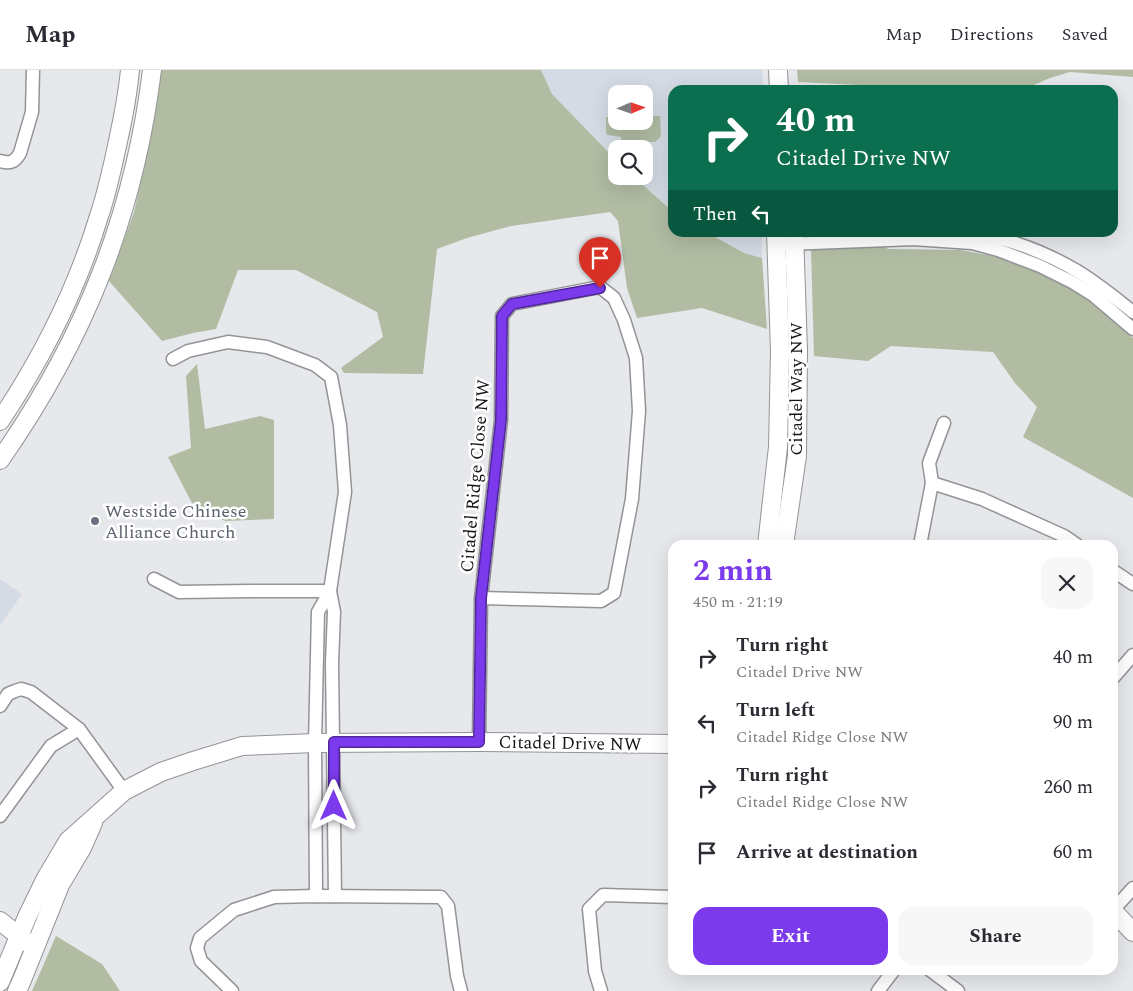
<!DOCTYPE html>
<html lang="en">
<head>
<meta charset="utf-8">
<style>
  :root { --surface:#fff; --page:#f7f7f7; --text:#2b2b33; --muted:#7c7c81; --line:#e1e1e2; --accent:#7c3aed }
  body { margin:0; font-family:Spectral,serif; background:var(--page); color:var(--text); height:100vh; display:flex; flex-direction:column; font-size:19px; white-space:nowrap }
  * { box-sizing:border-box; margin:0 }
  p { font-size:16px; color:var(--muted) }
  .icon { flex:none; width:28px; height:28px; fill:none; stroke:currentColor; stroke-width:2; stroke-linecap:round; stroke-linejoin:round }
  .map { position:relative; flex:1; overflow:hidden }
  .side { position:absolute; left:668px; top:470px; width:450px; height:435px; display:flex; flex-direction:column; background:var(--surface); border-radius:15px; box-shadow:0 5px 20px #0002 }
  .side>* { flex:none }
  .banner { position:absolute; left:668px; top:15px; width:450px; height:152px; border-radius:15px; box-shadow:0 5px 20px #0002; background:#0b6e4f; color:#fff; overflow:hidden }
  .needle { width:32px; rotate:88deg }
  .tools { position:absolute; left:608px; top:15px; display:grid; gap:10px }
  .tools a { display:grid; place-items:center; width:45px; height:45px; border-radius:10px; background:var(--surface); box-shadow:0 5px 20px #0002; font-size:25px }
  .pin { position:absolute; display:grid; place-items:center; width:42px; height:42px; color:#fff; margin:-51px -21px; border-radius:50% 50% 50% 0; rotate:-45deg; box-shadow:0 0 5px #0007 }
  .pin .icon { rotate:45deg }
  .me { position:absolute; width:55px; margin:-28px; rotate:0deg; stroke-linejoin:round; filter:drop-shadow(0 0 4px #0008) }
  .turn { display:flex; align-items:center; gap:18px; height:105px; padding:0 25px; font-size:22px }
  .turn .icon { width:65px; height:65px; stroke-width:2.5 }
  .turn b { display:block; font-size:35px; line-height:42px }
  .then { display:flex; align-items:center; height:48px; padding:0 25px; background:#0003; gap:10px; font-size:19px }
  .round { display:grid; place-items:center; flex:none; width:52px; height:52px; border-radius:15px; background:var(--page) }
  .overview { display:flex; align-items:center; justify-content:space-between; height:85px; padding:0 25px }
  h1 { font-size:30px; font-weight:700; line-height:38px; color:var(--accent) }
  .action { display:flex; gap:10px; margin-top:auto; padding:10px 25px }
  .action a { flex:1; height:58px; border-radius:15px; background:var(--accent); color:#fff; font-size:20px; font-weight:700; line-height:58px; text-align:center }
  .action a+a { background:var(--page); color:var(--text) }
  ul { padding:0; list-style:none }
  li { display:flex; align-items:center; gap:15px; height:65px; padding:0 25px }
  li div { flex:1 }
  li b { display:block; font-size:19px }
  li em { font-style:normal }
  header { display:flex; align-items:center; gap:30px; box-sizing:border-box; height:70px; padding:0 25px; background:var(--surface); border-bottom:1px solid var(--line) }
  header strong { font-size:24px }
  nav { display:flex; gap:28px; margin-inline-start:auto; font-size:18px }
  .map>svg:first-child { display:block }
</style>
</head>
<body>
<header>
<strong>Map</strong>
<nav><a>Map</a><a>Directions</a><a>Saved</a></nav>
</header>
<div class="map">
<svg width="1133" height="921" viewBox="0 0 1133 921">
  <rect width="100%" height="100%" fill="#e6e8eb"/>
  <g fill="#d4dbe4" fill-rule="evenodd">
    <path d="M541 0H762L763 20H672V141L633 106H644V79H616V90L552 24ZM616 24H644V51H616Z"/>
    <path d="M708 163H762V188L744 183Z"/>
    <path d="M0 509 22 524 0 555Z"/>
  </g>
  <g fill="#b1bca3">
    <path d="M161 0H541L552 24 616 90V106H633L672 141V162L708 163 744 183 762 188 767 259 702 238 637 248 627 218 618 151 610 142 511 156 467 168 437 179 423 304 344 303 341 298 383 267 377 242 296 200H238L216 259 193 263 162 271 109 211 134 142 149 74Z"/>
    <path d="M797 0H1133V7L1070 2 1050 8 1022 20H958L798 12Z"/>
    <path d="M644 46H660L661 66 655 72H621V67L608 65 606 63V47H616V51H644Z"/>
    <path d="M882 175 888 179 961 180 998 187 1018 193 1038 201 1093 232 1133 268V428L1023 367 1037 337 1015 313 993 282 891 276 868 291 814 286 811 179Z"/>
    <path d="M197 294 205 359 260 346 274 350V449L225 451 192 433 168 387 191 378 186 306Z"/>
    <path d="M56 866 102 894 120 921H32Z"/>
  </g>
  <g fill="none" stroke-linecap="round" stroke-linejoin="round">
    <g stroke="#929497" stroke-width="15">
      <g id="street">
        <path d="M0 91C10 94 15 92 20 83L32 42 33 0"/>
        <path d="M973 162C1009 169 1045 182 1077 201 1097 213 1115 228 1133 242"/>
        <path d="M787 174 913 169 972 173 998 180 1040 196 1072 212 1093 225 1133 259"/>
        <path d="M173 289 188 281 228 272 267 277 315 295 331 307 340 355 345 422 330 521 318 542 315 673 316 826"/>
        <path d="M932 413 929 393 944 353"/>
        <path d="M920 475 932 413 982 429 1064 466 1077 475"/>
        <path d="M1112 500 1133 514"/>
        <path d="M154 509 179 522 250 521H330"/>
        <path d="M330 521 334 542 332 593 335 826"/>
        <path d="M1112 609 1133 585"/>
        <path d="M0 636 8 624 15 621 21 619 31 622 79 659 124 721"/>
        <path d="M479 672 481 528 501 350 502 246 512 234 600 217 614 228 624 250 636 288 639 341 632 429 614 523 601 531 481 528"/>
        <path d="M0 746 51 676 79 659"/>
        <path d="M1113 840 1133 818"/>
        <path d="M930 900 958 921"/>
        <path d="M232 921 201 891 197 878 200 868 234 840 274 827 316 826 441 827 448 836 457 906 461 921"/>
        <path d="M601 921 595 901 589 839 603 825 672 827"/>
        <path d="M878 921 894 900"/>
      </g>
    </g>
    <g stroke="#929497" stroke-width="20">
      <g id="secondary">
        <path d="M778 0 779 20"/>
        <path d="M0 351C42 288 77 219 99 146 105 129 109 111 113 94 120 63 127 32 130 0"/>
        <path d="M0 390C84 270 134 146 152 0"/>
        <path d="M767 475 778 377 780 282 776 162"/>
        <path d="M784 475 797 386 798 281 794 162"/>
        <path d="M1112 840 1133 862"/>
        <path d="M0 851 28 873"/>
        <path d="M0 912 27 847 46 808 68 771 124 721 161 702 193 691 242 676 315 673 479 672 672 674"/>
        <path d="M17 921 22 910 60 815 82 778 93 753"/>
      </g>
    </g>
    <use href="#street" stroke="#fff" stroke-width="12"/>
    <use href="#secondary" stroke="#fff" stroke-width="18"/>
  </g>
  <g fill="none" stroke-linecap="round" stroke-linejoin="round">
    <g stroke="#51269a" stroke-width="12">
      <path id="route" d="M334 736V672H479L481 528 501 350 502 246 512 234 600 218"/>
    </g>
    <use href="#route" stroke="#7c3aed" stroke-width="9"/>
  </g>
  <circle fill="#6b7280" stroke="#fff" stroke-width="2" cx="95" cy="451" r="5"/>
  <g text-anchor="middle" stroke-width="5" stroke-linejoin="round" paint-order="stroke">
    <g font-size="18" fill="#151617" stroke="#fff">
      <text transform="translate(796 319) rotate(-90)" y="6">Citadel Way NW</text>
      <text transform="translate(475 406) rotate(-85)" y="6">Citadel Ridge Close NW</text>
      <text transform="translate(570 673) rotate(1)" y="6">Citadel Drive NW</text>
    </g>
    <g font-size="18" fill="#5b616d" stroke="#fff" text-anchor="start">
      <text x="105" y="447">Westside Chinese<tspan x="105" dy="21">Alliance Church</tspan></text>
    </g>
  </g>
</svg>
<div class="tools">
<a><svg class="needle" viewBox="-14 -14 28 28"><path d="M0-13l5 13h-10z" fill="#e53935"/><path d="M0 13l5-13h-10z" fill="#7c7c81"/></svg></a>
<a><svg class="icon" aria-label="search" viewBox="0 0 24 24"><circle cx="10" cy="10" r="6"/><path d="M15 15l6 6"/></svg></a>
</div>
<div class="pin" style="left:600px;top:218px;background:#d93025"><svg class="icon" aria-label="arrive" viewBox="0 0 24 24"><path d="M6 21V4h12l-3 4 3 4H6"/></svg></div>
<svg class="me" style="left:334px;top:736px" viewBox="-20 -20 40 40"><path d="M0-17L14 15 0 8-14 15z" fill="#7c3aed" stroke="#fff" stroke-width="4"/></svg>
<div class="banner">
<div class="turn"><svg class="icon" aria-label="right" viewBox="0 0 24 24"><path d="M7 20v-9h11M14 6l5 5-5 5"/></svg><div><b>40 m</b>Citadel Drive NW</div></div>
<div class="then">Then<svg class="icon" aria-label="left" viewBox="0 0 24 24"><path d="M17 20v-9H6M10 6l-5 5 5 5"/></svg></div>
</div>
<section class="side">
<div class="overview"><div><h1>2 min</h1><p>450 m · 21:19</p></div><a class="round"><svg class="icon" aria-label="close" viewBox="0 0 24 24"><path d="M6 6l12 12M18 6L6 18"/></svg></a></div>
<ul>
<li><svg class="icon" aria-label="right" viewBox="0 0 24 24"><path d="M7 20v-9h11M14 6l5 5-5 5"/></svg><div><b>Turn right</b><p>Citadel Drive NW</p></div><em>40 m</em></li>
<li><svg class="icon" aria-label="left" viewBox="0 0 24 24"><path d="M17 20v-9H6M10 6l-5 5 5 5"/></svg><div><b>Turn left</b><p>Citadel Ridge Close NW</p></div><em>90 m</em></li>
<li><svg class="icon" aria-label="right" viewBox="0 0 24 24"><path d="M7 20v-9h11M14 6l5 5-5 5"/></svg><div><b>Turn right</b><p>Citadel Ridge Close NW</p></div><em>260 m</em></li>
<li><svg class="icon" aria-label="arrive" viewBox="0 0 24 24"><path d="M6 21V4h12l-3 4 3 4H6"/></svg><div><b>Arrive at destination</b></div><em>60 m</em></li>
</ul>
<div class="action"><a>Exit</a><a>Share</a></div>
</section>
</div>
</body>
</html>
